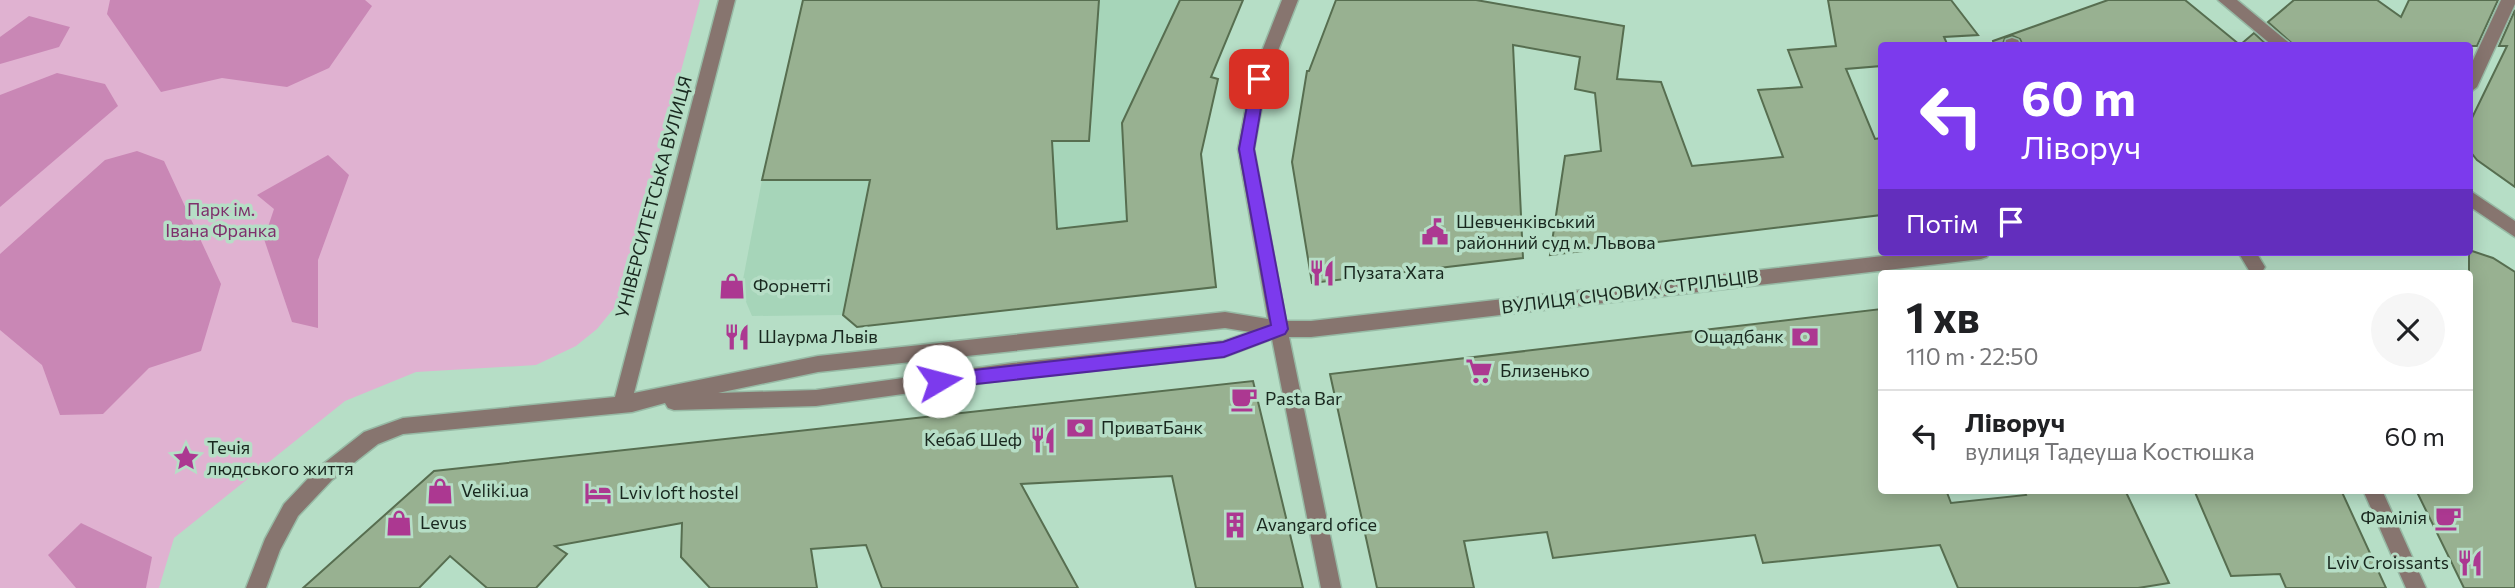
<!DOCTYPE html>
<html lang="uk">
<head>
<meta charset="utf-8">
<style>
  :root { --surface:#fff; --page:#f6f6f6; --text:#202124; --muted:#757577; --line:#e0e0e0 }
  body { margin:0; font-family:Commissioner,sans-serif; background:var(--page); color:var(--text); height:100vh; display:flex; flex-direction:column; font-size:26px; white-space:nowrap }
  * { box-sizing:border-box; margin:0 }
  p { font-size:23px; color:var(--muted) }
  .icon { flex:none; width:38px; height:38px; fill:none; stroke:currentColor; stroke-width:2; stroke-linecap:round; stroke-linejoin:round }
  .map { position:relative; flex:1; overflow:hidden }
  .side { position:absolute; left:1878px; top:270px; width:595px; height:224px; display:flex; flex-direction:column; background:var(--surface); border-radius:7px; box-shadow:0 4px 18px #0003 }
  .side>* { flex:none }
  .banner { position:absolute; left:1878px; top:42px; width:595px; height:214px; border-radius:7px; box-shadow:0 4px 18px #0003; background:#7c3aed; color:#fff; overflow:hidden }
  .pin { position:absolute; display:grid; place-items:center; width:60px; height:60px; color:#fff; margin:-30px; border-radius:14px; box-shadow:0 4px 10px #0006 }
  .me { position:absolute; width:77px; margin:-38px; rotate:82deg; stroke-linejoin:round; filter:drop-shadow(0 0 5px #0008) }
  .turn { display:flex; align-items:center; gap:24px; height:147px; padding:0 28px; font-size:32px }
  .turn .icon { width:91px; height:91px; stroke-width:2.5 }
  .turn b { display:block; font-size:49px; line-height:60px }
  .then { display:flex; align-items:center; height:66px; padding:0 28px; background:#0003; gap:14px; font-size:26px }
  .round { display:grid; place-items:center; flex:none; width:74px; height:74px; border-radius:37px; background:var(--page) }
  .head { display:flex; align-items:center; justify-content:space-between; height:119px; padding:0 28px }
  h1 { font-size:42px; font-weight:700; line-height:52px }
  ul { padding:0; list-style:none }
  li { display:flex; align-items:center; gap:21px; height:91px; padding:0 28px; border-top:2px solid var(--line) }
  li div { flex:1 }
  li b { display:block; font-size:26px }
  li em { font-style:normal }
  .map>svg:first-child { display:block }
</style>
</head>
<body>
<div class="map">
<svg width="2515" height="588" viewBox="0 0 2515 588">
  <rect width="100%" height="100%" fill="#b6dec6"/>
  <path fill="#a6d5b9" d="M803 0H1243L1211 77 1218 79 1201 154 1216 287 857 327 843 315 752 316 741 290 762 180Z"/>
  <path fill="#e0b2d1" d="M0 0H700L619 302 597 329 576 346 536 365 416 372 345 401 174 538 159 588H0Z"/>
  <g fill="#c987b5">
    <path d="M110 0H365L372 6 329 68 287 87 222 78 161 92 107 14Z"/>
    <path d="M29 16 70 27 59 47 0 64V37Z"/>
    <path d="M57 73 105 84 118 106 0 207V95Z"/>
    <path d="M137 151 164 161 221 284 201 351 149 368 103 414 60 415 42 365 0 330V254L105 160Z"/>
    <path d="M328 155 349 175 318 260V328L292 322 264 239 274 209 257 195Z"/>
    <path d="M81 523 152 557 146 588H76L48 555Z"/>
  </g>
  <g fill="#98b191" stroke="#576e50" stroke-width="2">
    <path d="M803 0H1099L1089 141H1052L1057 229 1127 221 1122 123 1180 0H1243L1211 77 1218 79 1201 154 1216 287 857 327 843 315 870 180H762Z"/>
    <path d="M1336 0H1476L1624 26 1617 79 1661 82 1692 166 1783 157 1758 90 1802 87 1788 50 1836 46 1828 0H1951L1978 35 1944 37 1948 46H1881V66L1846 69 1875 139 1881 138V215L1550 255 1565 156 1601 151 1595 93 1575 89 1580 57 1513 45 1523 258 1312 283 1292 162 1307 71H1309Z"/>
    <path d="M2108 0H2185L2240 45 2254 33 2268 46H2023L2020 39 2013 36 2005 38 2002 46H1994L1993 41Z"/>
    <path d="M2294 0H2377L2401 17 2409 0H2498L2477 46H2295L2268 22Z"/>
    <path d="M2515 10V187L2477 160 2469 150V124L2507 46H2499Z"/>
    <path d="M2469 250 2493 258 2515 272V588H2464L2416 490H2469Z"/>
    <path d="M1881 309V490H1946L1951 503 2026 495 2024 490H2125L2169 583 2138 588H1958L1940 545 1763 563 1755 535 1553 558 1547 532 1464 541 1474 588H1377L1330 374Z"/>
    <path d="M1253 381 1303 588H1196L1172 476 1021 484 1078 588H882L866 545 811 549 817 588H710L681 557 682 523 555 546 567 554 536 588H487L450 556 419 588H303L434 471Z"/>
    <path d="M2194 490H2341L2386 588H2286L2280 574 2231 576Z"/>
  </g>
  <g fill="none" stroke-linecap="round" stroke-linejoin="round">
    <g stroke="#97baa5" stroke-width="3">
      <g id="minor">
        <path d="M719 0H735L634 393 818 356 1225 312 1268 319 1238 149 1251 79 1282 0H1298L1267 79 1254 149 1286 321H1311L1918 252H1990L1987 257 1981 259 1311 337H1289L1341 588H1321L1272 339 1224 357 1012 379 816 406 674 410 668 408 665 403 632 412 403 434 378 444 332 480 298 516 280 550 266 588H246L265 539 284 504 318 468 364 432 403 418 615 397ZM1225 328 1250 332 1224 341 1012 363 816 390 718 393 818 372Z"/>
        <path d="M2218 0H2237L2293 46H2273Z"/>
        <path d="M2501 0H2515V4L2477 87 2469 93V69Z"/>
        <path d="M2012 38 2018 40 2021 46H2005L2006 40Z"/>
        <path d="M2469 190 2515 221V237L2469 206Z"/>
        <path d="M2238 252H2256L2265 267 2262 272H2250Z"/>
        <path d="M2363 490H2382L2426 588H2406Z"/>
      </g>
    </g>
    <use href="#minor" fill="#87756f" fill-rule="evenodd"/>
  </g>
  <path fill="#7c3aed" stroke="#51269a" stroke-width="2" d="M1259 73 1266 79 1254 149 1288 329 1285 334 1224 357 939 388 933 386 930 381 933 376 939 374 1223 342 1271 325 1239 149 1252 79Z"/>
  <defs>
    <g id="civic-bare" transform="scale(2.1)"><path d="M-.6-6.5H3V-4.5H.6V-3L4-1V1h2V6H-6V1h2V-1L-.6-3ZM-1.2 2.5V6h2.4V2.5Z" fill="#ac3891" stroke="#b6dec6" stroke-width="2.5" paint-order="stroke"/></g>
    <g id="restaurant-bare" transform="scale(2.1)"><path d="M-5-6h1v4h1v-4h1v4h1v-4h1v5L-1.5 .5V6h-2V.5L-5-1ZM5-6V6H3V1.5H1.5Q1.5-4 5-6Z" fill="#ac3891" stroke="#b6dec6" stroke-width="2.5" paint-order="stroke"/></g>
    <g id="shop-bare" transform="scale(2.1)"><path d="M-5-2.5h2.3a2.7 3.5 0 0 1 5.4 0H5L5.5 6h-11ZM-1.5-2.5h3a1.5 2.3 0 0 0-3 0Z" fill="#ac3891" stroke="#b6dec6" stroke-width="2.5" paint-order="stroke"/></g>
    <g id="bank-bare" transform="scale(2.1)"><path d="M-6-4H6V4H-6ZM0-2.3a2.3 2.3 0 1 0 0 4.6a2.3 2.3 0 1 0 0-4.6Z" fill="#ac3891" stroke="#b6dec6" stroke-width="2.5" paint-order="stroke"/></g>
    <g id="supermarket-bare" transform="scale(2.1)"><path d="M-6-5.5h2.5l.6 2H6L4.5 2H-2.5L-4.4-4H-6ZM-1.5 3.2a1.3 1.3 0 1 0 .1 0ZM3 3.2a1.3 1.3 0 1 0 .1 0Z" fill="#ac3891" stroke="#b6dec6" stroke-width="2.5" paint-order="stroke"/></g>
    <g id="cafe-bare" transform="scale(2.1)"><path d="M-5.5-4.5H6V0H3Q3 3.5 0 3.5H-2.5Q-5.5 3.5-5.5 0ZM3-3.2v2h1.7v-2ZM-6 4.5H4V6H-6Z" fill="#ac3891" stroke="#b6dec6" stroke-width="2.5" paint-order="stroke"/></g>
    <g id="sight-bare" transform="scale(2.1)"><path d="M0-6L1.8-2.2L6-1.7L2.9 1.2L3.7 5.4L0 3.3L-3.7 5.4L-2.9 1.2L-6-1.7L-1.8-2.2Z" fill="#ac3891" stroke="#b6dec6" stroke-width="2.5" paint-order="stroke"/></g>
    <g id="hotel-bare" transform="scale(2.1)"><path d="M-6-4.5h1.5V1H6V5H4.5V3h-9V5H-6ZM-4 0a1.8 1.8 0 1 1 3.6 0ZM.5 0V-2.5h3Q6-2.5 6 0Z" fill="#ac3891" stroke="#b6dec6" stroke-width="2.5" paint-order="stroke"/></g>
    <g id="building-bare" transform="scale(2.1)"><path d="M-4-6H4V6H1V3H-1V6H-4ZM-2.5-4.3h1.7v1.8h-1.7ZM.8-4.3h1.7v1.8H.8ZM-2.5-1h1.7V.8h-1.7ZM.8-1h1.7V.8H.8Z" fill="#ac3891" stroke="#b6dec6" stroke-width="2.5" paint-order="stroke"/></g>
  </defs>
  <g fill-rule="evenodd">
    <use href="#civic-bare" x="1435" y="232"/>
    <use href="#restaurant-bare" x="1322" y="273"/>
    <use href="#shop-bare" x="732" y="286"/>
    <use href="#restaurant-bare" x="737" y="337"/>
    <use href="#bank-bare" x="1805" y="337"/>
    <use href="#supermarket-bare" x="1479" y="371"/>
    <use href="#cafe-bare" x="1244" y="399"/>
    <use href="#bank-bare" x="1080" y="428"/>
    <use href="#restaurant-bare" x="1043" y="440"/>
    <use href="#sight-bare" x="186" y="458"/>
    <use href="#shop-bare" x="440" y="491"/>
    <use href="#hotel-bare" x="598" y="493"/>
    <use href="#cafe-bare" x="2448" y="518"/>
    <use href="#shop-bare" x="399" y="523"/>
    <use href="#building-bare" x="1235" y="525"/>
    <use href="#restaurant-bare" x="2470" y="563"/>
  </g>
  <g text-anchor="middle" stroke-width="7" stroke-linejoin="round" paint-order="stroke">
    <g font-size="18" fill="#19281f" stroke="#b6dec6">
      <text transform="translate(654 197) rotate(-75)" y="6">УНІВЕРСИТЕТСЬКА ВУЛИЦЯ</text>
      <text transform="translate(1630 292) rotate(-7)" y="6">ВУЛИЦЯ СІЧОВИХ СТРІЛЬЦІВ</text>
    </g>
    <g font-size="18" fill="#7e2f6b" stroke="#b6dec6">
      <text x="221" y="216">Парк ім.<tspan x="221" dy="21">Івана Франка</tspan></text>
    </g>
    <g font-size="18" fill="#19281f" stroke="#b6dec6" text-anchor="start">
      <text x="1456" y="228">Шевченківський<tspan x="1456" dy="21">районний суд м. Львова</tspan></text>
      <text x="1343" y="279">Пузата Хата</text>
      <text x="753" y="292">Форнетті</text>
      <text x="758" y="343">Шаурма Львів</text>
      <text x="1784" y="343" text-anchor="end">Ощадбанк</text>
      <text x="1500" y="377">Близенько</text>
      <text x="1265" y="405">Pasta Bar</text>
      <text x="1101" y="434">ПриватБанк</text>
      <text x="1022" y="446" text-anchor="end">Кебаб Шеф</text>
      <text x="207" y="454">Течія<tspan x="207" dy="21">людського життя</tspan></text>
      <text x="461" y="497">Veliki.ua</text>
      <text x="619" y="499">Lviv loft hostel</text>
      <text x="2427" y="524" text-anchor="end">Фамілія</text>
      <text x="420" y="529">Levus</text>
      <text x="1256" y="531">Avangard ofice</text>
      <text x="2449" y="569" text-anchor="end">Lviv Croissants</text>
    </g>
  </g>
</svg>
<div class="pin" style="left:1259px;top:79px;background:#d93025"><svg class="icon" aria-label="arrive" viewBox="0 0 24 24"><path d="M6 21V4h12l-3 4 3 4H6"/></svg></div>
<svg class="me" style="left:939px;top:381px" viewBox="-20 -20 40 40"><circle r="19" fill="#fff"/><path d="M0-13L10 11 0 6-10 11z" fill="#7c3aed"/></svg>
<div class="banner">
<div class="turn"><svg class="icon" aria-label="left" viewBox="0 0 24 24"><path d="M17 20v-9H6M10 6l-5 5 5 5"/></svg><div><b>60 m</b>Ліворуч</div></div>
<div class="then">Потім<svg class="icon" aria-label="arrive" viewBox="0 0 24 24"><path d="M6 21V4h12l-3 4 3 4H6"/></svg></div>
</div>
<section class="side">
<div class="head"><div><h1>1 хв</h1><p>110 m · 22:50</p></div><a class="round"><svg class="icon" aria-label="close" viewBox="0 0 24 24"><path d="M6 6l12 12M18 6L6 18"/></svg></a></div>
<ul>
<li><svg class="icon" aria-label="left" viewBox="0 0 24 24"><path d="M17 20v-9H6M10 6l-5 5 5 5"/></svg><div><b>Ліворуч</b><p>вулиця Тадеуша Костюшка</p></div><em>60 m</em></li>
</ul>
</section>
</div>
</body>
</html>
